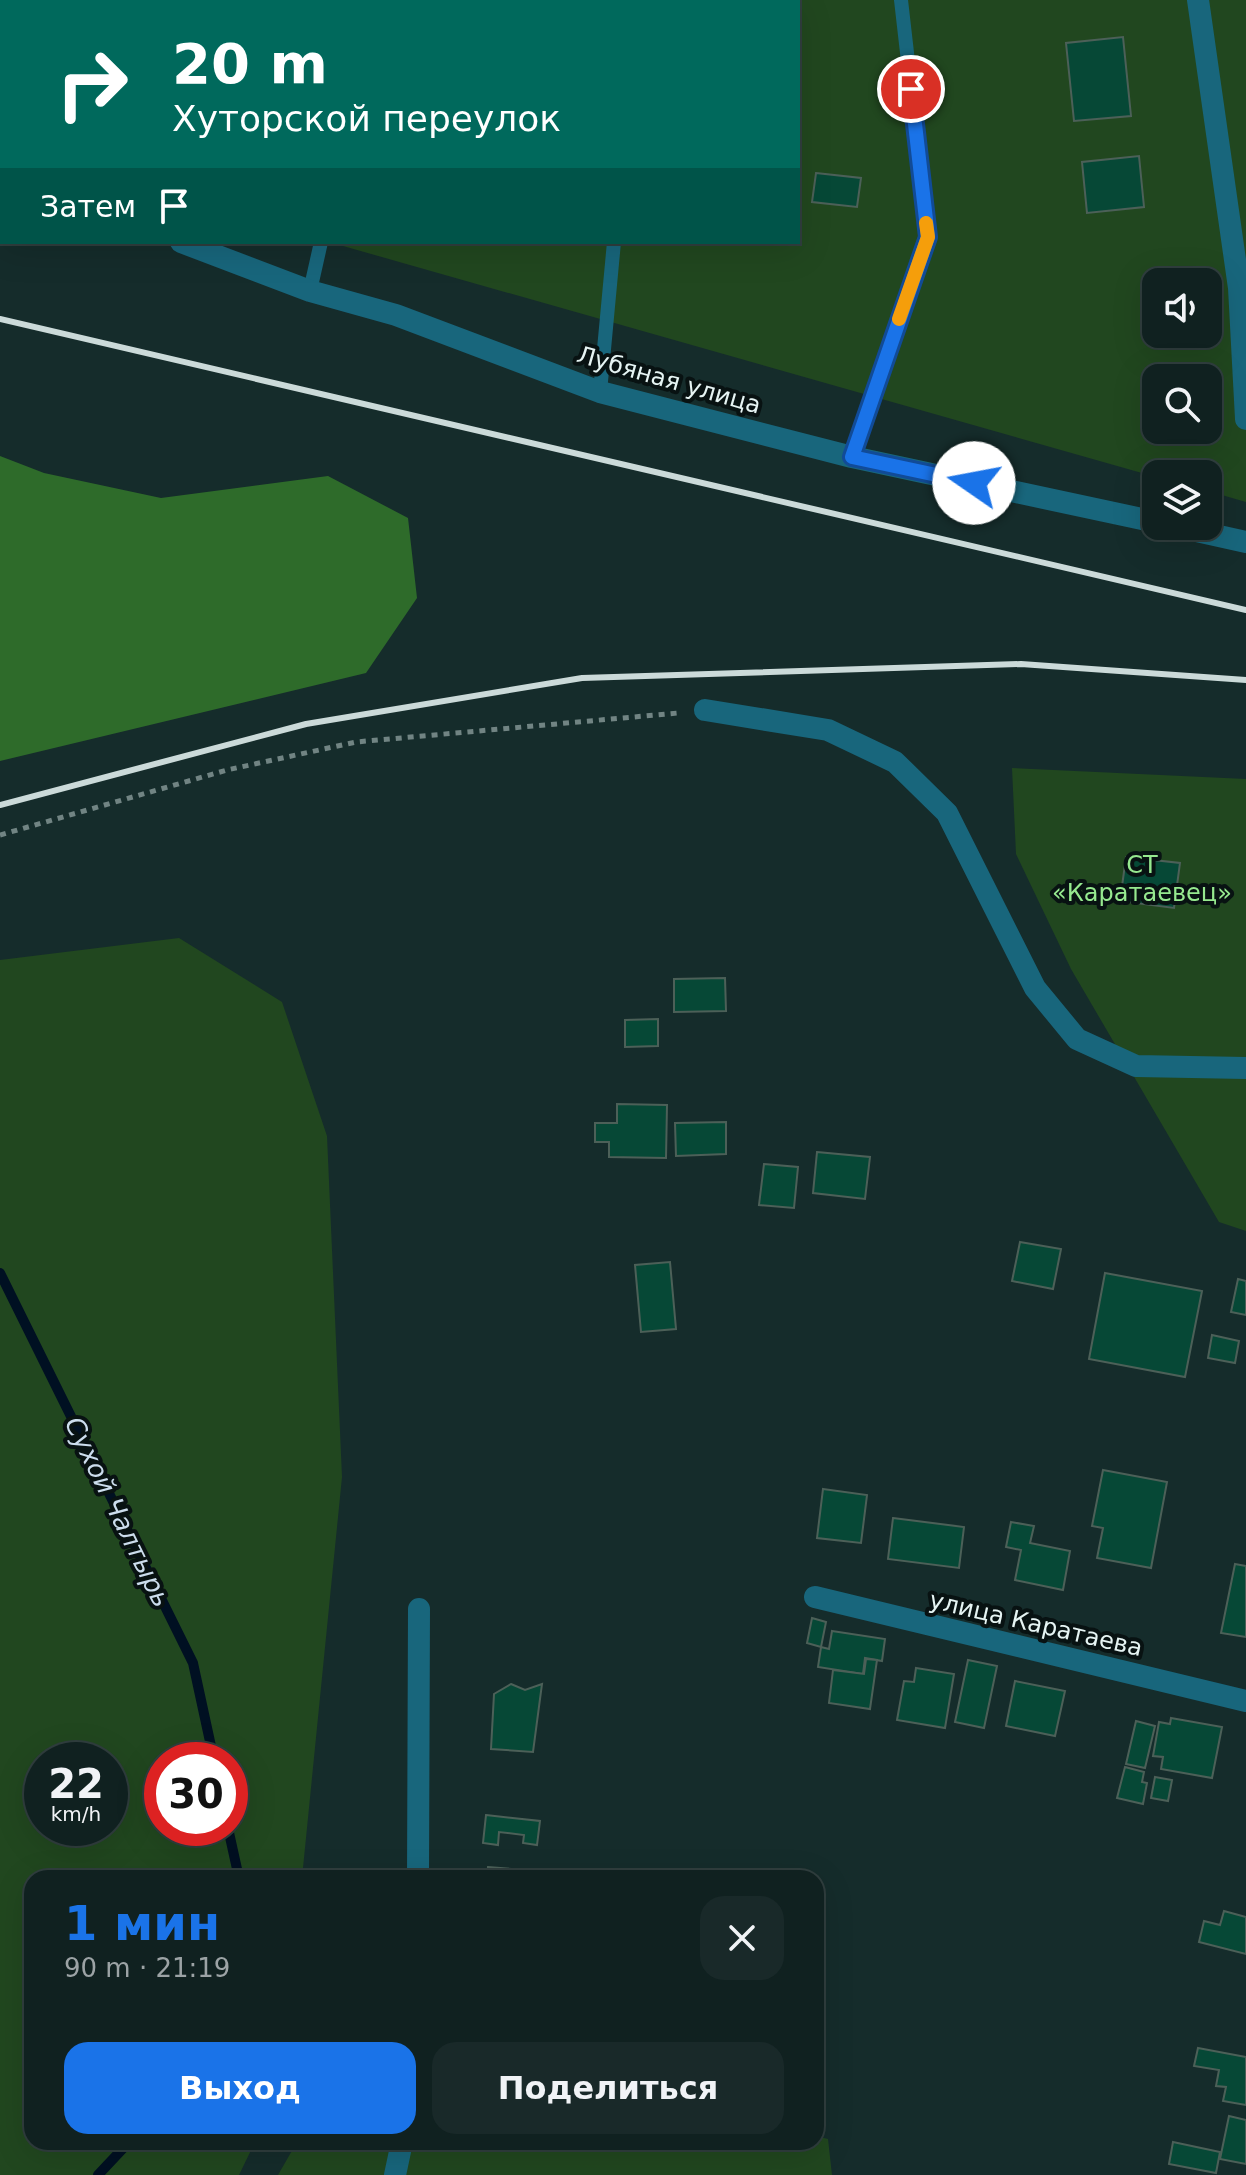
<!DOCTYPE html>
<html lang="ru">
<head>
<meta charset="utf-8">
<style>
  :root { --surface:#102120; --page:#192929; --text:#f1f3f6; --muted:#9ca3a5; --line:#303e3e; --accent:#1a73e8 }
  body { margin:0; font-family:"DejaVu Sans",sans-serif; background:var(--page); color:var(--text); height:100vh; display:flex; flex-direction:column; font-size:30px; white-space:nowrap }
  * { box-sizing:border-box; margin:0 }
  p { font-size:26px; color:var(--muted) }
  .icon { flex:none; width:44px; height:44px; fill:none; stroke:currentColor; stroke-width:2; stroke-linecap:round; stroke-linejoin:round }
  .map { position:relative; flex:1; overflow:hidden }
  .panel { position:absolute; left:24px; top:1870px; width:800px; height:280px; display:flex; flex-direction:column; background:var(--surface); border-radius:24px; box-shadow:0 8px 32px #0002,0 0 0 2px var(--line) }
  .panel>* { flex:none }
  .banner { position:absolute; left:0px; top:0px; width:800px; height:244px; box-shadow:0 8px 32px #0002,0 0 0 2px var(--line); background:#00695c; color:#fff; overflow:hidden }
  .fabs { position:absolute; left:1142px; top:268px; display:grid; gap:16px }
  .fabs a { display:grid; place-items:center; width:80px; height:80px; border-radius:16px; background:var(--surface); box-shadow:0 8px 32px #0002,0 0 0 2px var(--line); font-size:40px }
  .speed { position:absolute; left:24px; top:1742px; display:flex; gap:16px; font-size:40px; font-weight:700; text-align:center }
  .speed>* { display:grid; place-content:center; width:104px; height:104px; border-radius:50%; background:var(--surface); box-shadow:0 8px 32px #0002,0 0 0 2px var(--line); line-height:1 }
  .speed small { font-size:20px; font-weight:400 }
  .speed .limit { border:12px solid #d22; background:#fff; color:#111 }
  .pin { position:absolute; display:grid; place-items:center; width:68px; height:68px; color:#fff; margin:-34px; border:4px solid #fff; border-radius:50%; box-shadow:0 2px 8px #0007 }
  .me { position:absolute; width:88px; margin:-44px; rotate:282deg; stroke-linejoin:round; filter:drop-shadow(0 0 6px #0008) }
  .turn { display:flex; align-items:center; gap:28px; height:168px; padding:0 40px; font-size:36px }
  .turn .icon { width:104px; height:104px; stroke-width:2.5 }
  .turn b { display:block; font-size:56px; line-height:68px }
  .then { display:flex; align-items:center; height:76px; padding:0 40px; background:#0003; gap:16px; font-size:30px }
  .round { display:grid; place-items:center; flex:none; width:84px; height:84px; border-radius:24px; background:var(--page) }
  .head { display:flex; align-items:center; justify-content:space-between; height:136px; padding:0 40px }
  h1 { font-size:48px; font-weight:700; line-height:60px; color:var(--accent) }
  .cta { display:flex; gap:16px; margin-top:auto; padding:16px 40px }
  .cta a { flex:1; height:92px; border-radius:24px; background:var(--accent); color:#fff; font-size:32px; font-weight:700; line-height:92px; text-align:center }
  .cta a+a { background:var(--page); color:var(--text) }
  .map>svg:first-child { display:block }
</style>
</head>
<body>
<div class="map">
<svg width="1246" height="2175" viewBox="0 0 1246 2175">
  <rect width="100%" height="100%" fill="#152c2b"/>
  <g fill="#21471f" fill-rule="evenodd">
    <path d="M0 0H1246V502L1208 491V474L1156 477 329 242H798V2H2V133ZM1156 282H1208V334H1156ZM1156 378H1208V430H1156Z"/>
    <path d="M1012 768 1246 779V1231L1219 1222 1071 969 1016 854Z"/>
    <path d="M179 938 282 1002 327 1136 342 1477 302 1878H32V2142H255L239 2175H0V960ZM42 1760H110V1828H42ZM162 1760H230V1828H162Z"/>
    <path d="M816 2136 828 2139 832 2175H278L297 2142H816Z"/>
  </g>
  <path fill="#2e6b2a" d="M0 456 44 473 161 498 328 476 408 518 417 598 366 673 0 761Z"/>
  <g fill="none" stroke-linecap="round" stroke-linejoin="round">
    <g stroke="#001022" stroke-width="10">
      <path d="M0 1273 193 1663 214 1760"/>
      <path d="M228 1828 239 1878"/>
      <path d="M98 2175 129 2142"/>
    </g>
  </g>
  <g fill="#064836" stroke="#4c6058" stroke-width="2">
    <path d="M1123 37 1131 116 1074 121 1066 43Z"/>
    <path d="M1139 156 1144 207 1087 213 1082 162Z"/>
    <path d="M816 173 861 178 857 207 812 202Z"/>
    <path d="M1126 857 1180 863 1174 908 1120 901Z"/>
    <path d="M725 978 726 1011 674 1012V979Z"/>
    <path d="M658 1019V1046L625 1047V1020Z"/>
    <path d="M617 1104 667 1105 666 1158 609 1157V1142H595V1123H617Z"/>
    <path d="M726 1122V1154L676 1156 675 1123Z"/>
    <path d="M817 1152 870 1157 865 1199 813 1193Z"/>
    <path d="M764 1164 798 1167 794 1208 759 1205Z"/>
    <path d="M1020 1242 1061 1249 1053 1289 1012 1281Z"/>
    <path d="M670 1262 676 1329 641 1332 635 1265Z"/>
    <path d="M1105 1273 1202 1291 1185 1377 1089 1359Z"/>
    <path d="M1238 1279 1246 1281V1315L1231 1312Z"/>
    <path d="M1212 1335 1239 1341 1235 1363 1208 1358Z"/>
    <path d="M1103 1470 1167 1482 1151 1568 1097 1558 1103 1528 1092 1526Z"/>
    <path d="M823 1489 867 1495 861 1543 817 1538Z"/>
    <path d="M893 1518 964 1527 959 1568 888 1559Z"/>
    <path d="M1011 1522 1034 1526 1030 1543 1070 1551 1063 1590 1015 1580 1021 1550 1006 1547Z"/>
    <path d="M1235 1564 1246 1566V1637L1221 1633Z"/>
    <path d="M812 1618 826 1622 821 1647 807 1643Z"/>
    <path d="M832 1631 885 1639 882 1661 865 1658 863 1674 818 1667 821 1647 829 1649Z"/>
    <path d="M866 1659 877 1660 870 1709 829 1703 833 1670 864 1674Z"/>
    <path d="M968 1660 997 1666 984 1728 955 1722Z"/>
    <path d="M916 1668 954 1674 945 1728 897 1720 904 1681 914 1682Z"/>
    <path d="M1015 1681 1065 1691 1055 1736 1006 1726Z"/>
    <path d="M511 1684 525 1690 542 1684 533 1752 491 1749 494 1694Z"/>
    <path d="M1171 1718 1222 1727 1212 1778 1161 1769 1163 1757 1153 1756 1159 1722 1170 1724Z"/>
    <path d="M1136 1721 1155 1726 1145 1768 1126 1764Z"/>
    <path d="M1125 1767 1144 1772 1142 1782 1147 1783 1143 1804 1117 1798Z"/>
    <path d="M1155 1777 1172 1780 1168 1801 1151 1798Z"/>
    <path d="M486 1815 540 1821 537 1845 523 1843 524 1835 499 1832 498 1845 483 1843Z"/>
    <path d="M488 1867 524 1870V1878H487Z"/>
    <path d="M1224 1911 1246 1917V1954L1199 1942 1204 1921 1220 1925Z"/>
    <path d="M1198 2048 1246 2057V2105L1223 2101 1226 2087 1216 2086 1219 2070 1194 2066Z"/>
    <path d="M1229 2116 1246 2120V2164L1220 2159Z"/>
    <path d="M1173 2142 1220 2152 1216 2173 1169 2164Z"/>
  </g>
  <g fill="none" stroke-linecap="round" stroke-linejoin="round">
    <path stroke="#718483" stroke-width="5" stroke-dasharray="6 6" stroke-linecap="butt" d="M0 835 227 770 356 742 678 713"/>
    <g stroke="#18667c" stroke-width="14">
      <path d="M35 0V2"/>
      <path d="M320 0V2"/>
      <path d="M611 0V2"/>
      <path d="M310 291 321 242"/>
      <path d="M600 392 614 242"/>
      <path d="M852 457 928 237 901 0"/>
    </g>
    <g stroke="#18667c" stroke-width="22">
      <path d="M1198 0 1239 288 1246 419"/>
      <path d="M0 184H2"/>
      <path d="M181 242 310 291 396 315 600 392 852 457 1156 522"/>
      <path d="M1174 526 1246 542"/>
      <path d="M705 710 828 730 895 762 947 813 1035 988 1077 1039 1136 1066 1246 1068"/>
      <path d="M815 1597 1246 1701"/>
      <path d="M418 1878 419 1609"/>
      <path d="M395 2175 402 2142"/>
    </g>
    <g stroke="#cbdad9" stroke-width="6">
      <path d="M0 319 1246 610"/>
      <path d="M0 805 306 724 582 678 1021 664 1246 680"/>
    </g>
  </g>
  <g fill="none" stroke-linecap="round" stroke-linejoin="round">
    <g stroke="#114b97" stroke-width="20">
      <path id="route" d="M911 89 928 237 852 457 974 483"/>
    </g>
    <use href="#route" stroke="#1a73e8" stroke-width="14"/>
    <path stroke="#f59e0b" stroke-width="14" d="M899 319 928 237 926 223"/>
  </g>
  <g text-anchor="middle" stroke-width="8" stroke-linejoin="round" paint-order="stroke">
    <g font-size="24" fill="#e6f4f3" stroke="#081212">
      <text transform="translate(669 380) rotate(16)" y="8">Лубяная улица</text>
      <text transform="translate(1036 1624) rotate(13)" y="8">улица Каратаева</text>
    </g>
    <g font-size="24" fill="#96e98f" stroke="#081212">
      <text x="1142" y="873">СТ<tspan x="1142" dy="28">«Каратаевец»</tspan></text>
    </g>
    <g font-size="26" font-style="italic" fill="#ccdded" stroke="#081212">
      <text transform="translate(118 1512) rotate(64)" y="9">Сухой Чалтырь</text>
    </g>
  </g>
</svg>
<div class="fabs">
<a><svg class="icon" aria-label="sound" viewBox="0 0 24 24"><path d="M4 9h4l5-4v14l-5-4H4zM17 9q2 3 0 6"/></svg></a>
<a><svg class="icon" aria-label="search" viewBox="0 0 24 24"><circle cx="10" cy="10" r="6"/><path d="M15 15l6 6"/></svg></a>
<a><svg class="icon" aria-label="layers" viewBox="0 0 24 24"><path d="M12 4l9 5-9 5-9-5zM3 14l9 5 9-5"/></svg></a>
</div>
<div class="speed"><div>22<small>km/h</small></div><div class="limit">30</div></div>
<div class="pin" style="left:911px;top:89px;background:#d93025"><svg class="icon" aria-label="arrive" viewBox="0 0 24 24"><path d="M6 21V4h12l-3 4 3 4H6"/></svg></div>
<svg class="me" style="left:974px;top:483px" viewBox="-20 -20 40 40"><circle r="19" fill="#fff"/><path d="M0-13L10 11 0 6-10 11z" fill="#1a73e8"/></svg>
<div class="banner">
<div class="turn"><svg class="icon" aria-label="right" viewBox="0 0 24 24"><path d="M7 20v-9h11M14 6l5 5-5 5"/></svg><div><b>20 m</b>Хуторской переулок</div></div>
<div class="then">Затем<svg class="icon" aria-label="arrive" viewBox="0 0 24 24"><path d="M6 21V4h12l-3 4 3 4H6"/></svg></div>
</div>
<section class="panel">
<div class="head"><div><h1>1 мин</h1><p>90 m · 21:19</p></div><a class="round"><svg class="icon" aria-label="close" viewBox="0 0 24 24"><path d="M6 6l12 12M18 6L6 18"/></svg></a></div>
<div class="cta"><a>Выход</a><a>Поделиться</a></div>
</section>
</div>
</body>
</html>
